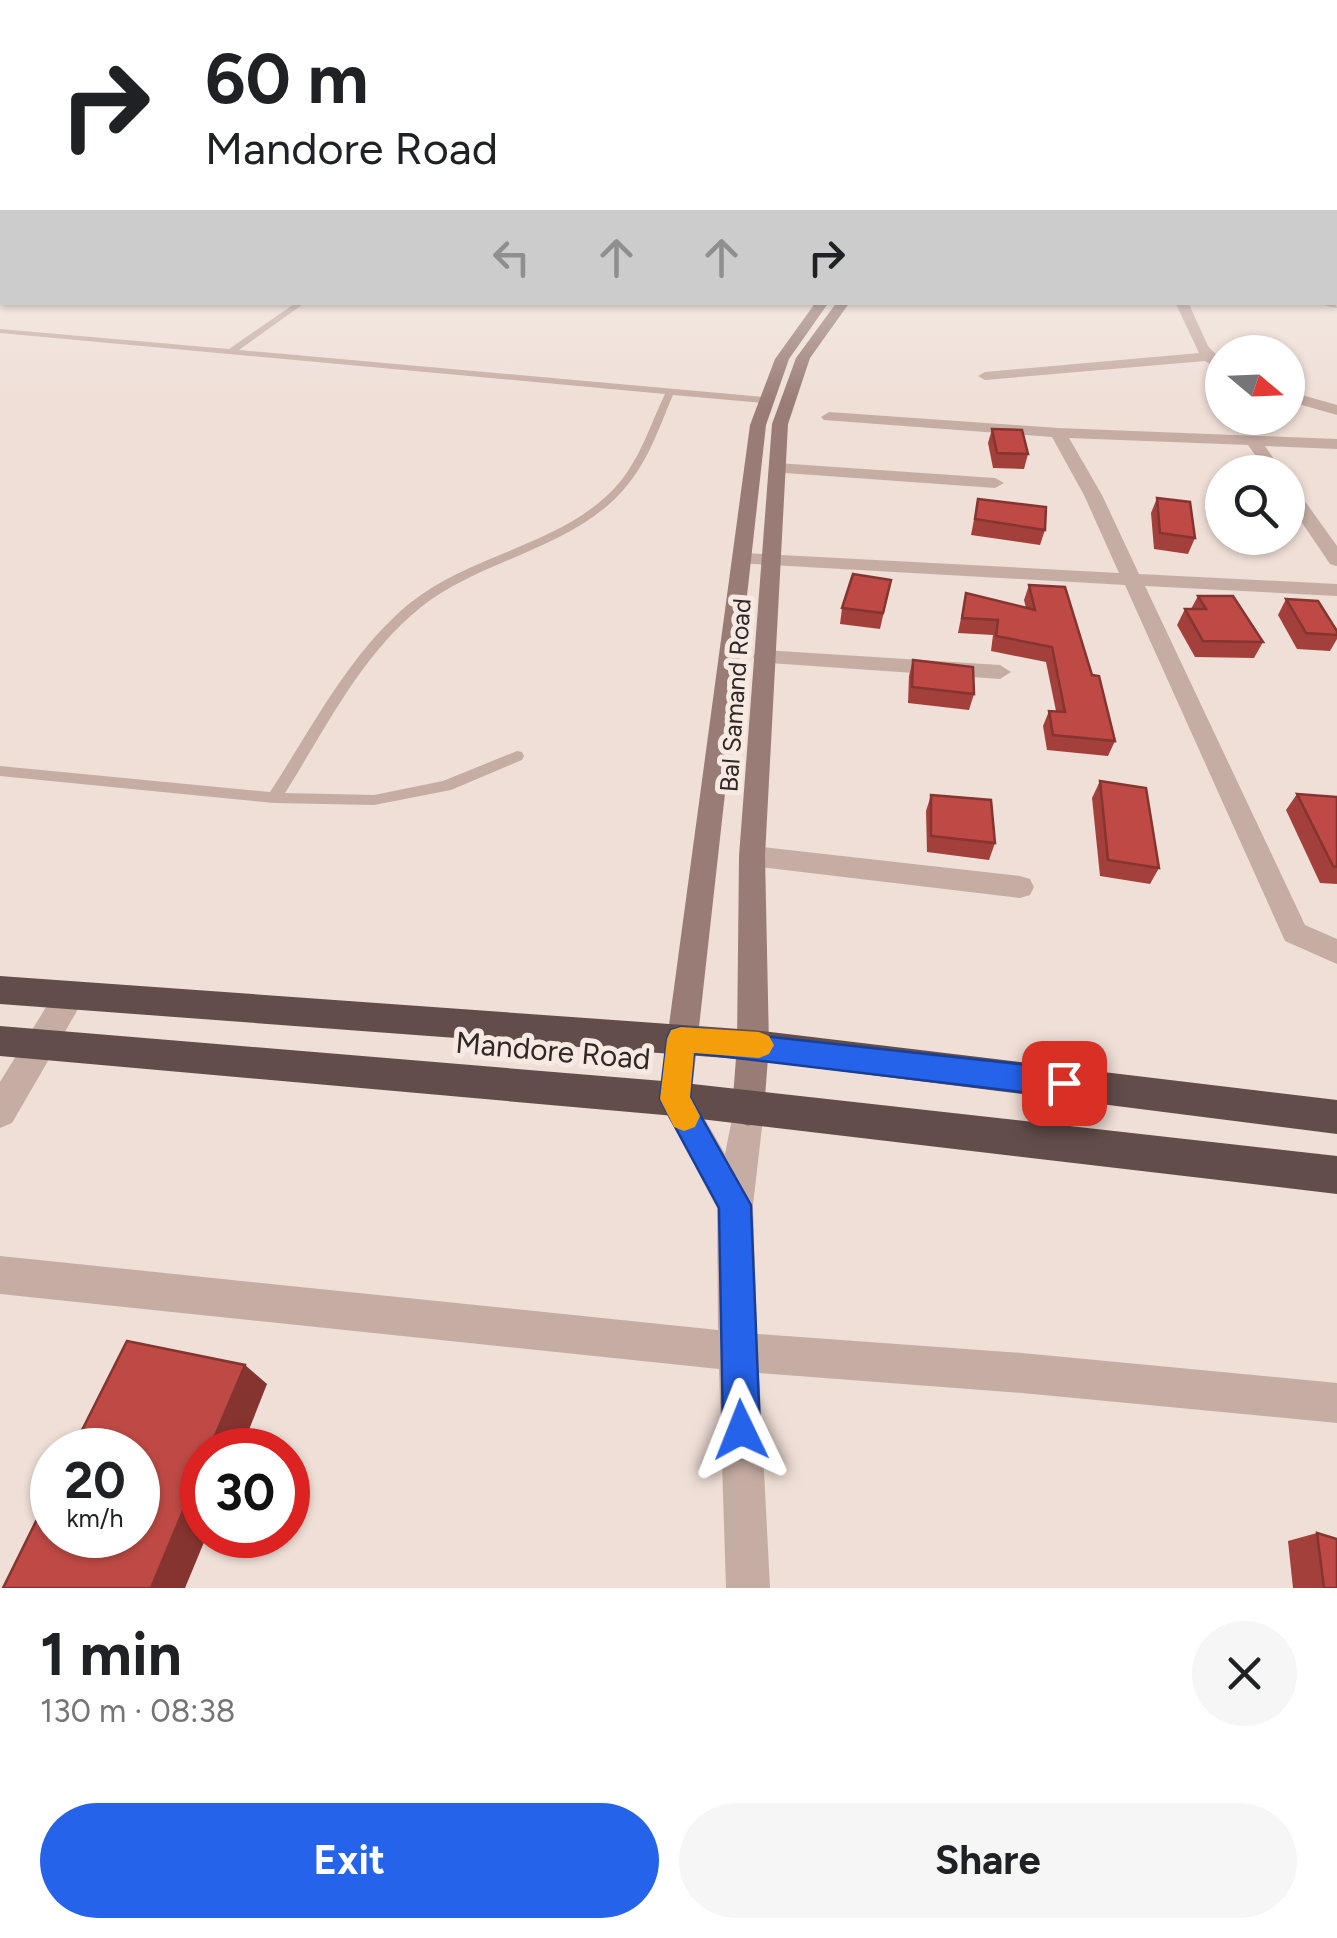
<!DOCTYPE html>
<html lang="en">
<head>
<meta charset="utf-8">
<style>
  :root { --surface:#fff; --page:#f6f6f6; --text:#202124; --muted:#757577; --accent:#2563eb }
  body { margin:0; font-family:Figtree,sans-serif; background:var(--page); color:var(--text); height:100vh; display:flex; flex-direction:column; font-size:38px; white-space:nowrap }
  * { box-sizing:border-box; margin:0 }
  p { font-size:32px; color:var(--muted) }
  .icon { flex:none; width:55px; height:55px; fill:none; stroke:currentColor; stroke-width:2; stroke-linecap:round; stroke-linejoin:round }
  .map { position:relative; height:1588px; overflow:hidden }
  .side { display:flex; flex-direction:column; background:var(--surface); flex:1 }
  .side>* { flex:none }
  .top-card { position:absolute; left:0px; top:0px; width:1338px; height:305px; box-shadow:0 2px 8px #0004; background:#fff; color:var(--text); overflow:hidden }
  .needle { width:65px; rotate:109deg }
  .tools { position:absolute; left:1205px; top:335px; display:grid; gap:20px }
  .tools a { display:grid; place-items:center; width:100px; height:100px; border-radius:50%; background:var(--surface); box-shadow:0 2px 8px #0004; font-size:50px }
  .speed { position:absolute; left:30px; top:1428px; display:flex; gap:20px; font-size:50px; font-weight:700; text-align:center }
  .speed>* { display:grid; place-content:center; width:130px; height:130px; border-radius:50%; background:var(--surface); box-shadow:0 2px 8px #0004; line-height:1 }
  .speed small { font-size:25px; font-weight:400 }
  .speed .limit { border:15px solid #d22; background:#fff; color:#111 }
  .pin { position:absolute; display:grid; place-items:center; width:85px; height:85px; color:#fff; margin:-42px; border-radius:20px; box-shadow:0 5px 15px #0006 }
  .me { position:absolute; width:110px; margin:-55px; rotate:358deg; stroke-linejoin:round; filter:drop-shadow(0 0 8px #0008) }
  .turn { display:flex; align-items:center; gap:35px; height:210px; padding:0 40px; font-size:45px }
  .turn .icon { width:130px; height:130px; stroke-width:2.5 }
  .turn b { display:block; font-size:70px; line-height:85px }
  .lanes { display:flex; align-items:center; height:95px; padding:0 40px; background:#0003; justify-content:center; gap:50px; direction:ltr }
  .lanes .off { opacity:.35 }
  .round { display:grid; place-items:center; flex:none; width:105px; height:105px; border-radius:52px; background:var(--page) }
  .headline { display:flex; align-items:center; justify-content:space-between; height:170px; padding:0 40px }
  h1 { font-size:60px; font-weight:700; line-height:75px }
  .primary-button { display:flex; gap:20px; margin-top:auto; padding:20px 40px }
  .primary-button a { flex:1; height:115px; border-radius:60px; background:var(--accent); color:#fff; font-size:40px; font-weight:700; line-height:115px; text-align:center }
  .primary-button a+a { background:var(--page); color:var(--text) }
  .map>svg:first-child { display:block }
</style>
</head>
<body>
<div class="map">
<svg width="1337" height="1588" viewBox="0 0 1337 1588">
  <rect width="100%" height="100%" fill="#efdfd7"/>
  <g fill="none" stroke-linecap="round" stroke-linejoin="round">
    <g fill="#c6ada4" fill-rule="evenodd">
      <path d="M2 227V231L0 232V228Z"/>
      <path d="M297 302H306L239 350 764 397 769 400 764 403 673 395C660 425 650 457 629 483 578 549 483 557 420 608 361 655 325 730 285 793L374 795 443 781 517 751 522 752 524 756 522 760 451 790 374 805 274 803 0 776V766L270 792C312 728 350 652 410 603 473 552 567 545 620 482 641 456 651 423 665 394L0 333V329L229 349Z"/>
    </g>
    <g fill="#c6ada4" fill-rule="evenodd">
      <path d="M1335 300 1337 308 1310 302H1335Z"/>
      <path d="M1175 302H1188L1208 346 1222 361V371L1205 361 985 380 978 376 985 372 1199 353Z"/>
      <path d="M1288 391 1337 405V415L1288 401Z"/>
      <path d="M829 412 1058 428 1337 439V449L1265 446 1283 472H1267L1248 445 1069 438 1102 495 1139 574 1337 584V596L1145 586 1305 925 1337 939V964L1285 941 1125 585 737 563 734 559 744 553 1119 573 1084 495 1052 437 824 420 821 417Z"/>
      <path d="M777 463 995 478 1004 483 995 488 771 472 769 468Z"/>
      <path d="M1288 485 1294 486 1337 546V566L1330 564 1288 502Z"/>
      <path d="M764 650 1000 665 1011 672 1000 679 756 662 753 657 756 652Z"/>
      <path d="M752 846 1020 876 1030 879 1034 887 1030 895 1020 898 752 866 743 863 739 856 743 849Z"/>
      <path d="M70 982 81 986 85 995 81 1004 12 1123 0 1128V1082L59 986Z"/>
      <path d="M675 1084 687 1088 725 1154 736 1099 748 1094 760 1099 764 1110 753 1205 757 1334 1022 1353 1337 1383V1423L1022 1393 759 1373 770 1588H726L719 1369 0 1294V1256L718 1330 717 1208 659 1099 663 1088Z"/>
    </g>
    <g fill="#997c76" fill-rule="evenodd">
      <path d="M816 302H829L789 359 766 425 691 1099 687 1110 675 1114 663 1110 659 1099 750 425 775 359Z"/>
      <path d="M837 302H850L810 358 788 424 765 856 769 1045 764 1110 760 1121 748 1126 736 1121 732 1110 737 1045 739 856 772 424 796 358Z"/>
    </g>
    <g fill="#624d4a" fill-rule="evenodd">
      <path d="M0 976 753 1030 1337 1100V1134L753 1060 0 1004Z"/>
      <path d="M0 1026 675 1082 1337 1156V1194L675 1116 0 1056Z"/>
    </g>
  </g>
  <g fill="#a4403b">
    <path d="M992 429 1028 454 1024 469 993 468 988 443Z"/>
    <path d="M1157 498 1195 538 1188 554 1154 549 1151 513Z"/>
    <path d="M978 499 1045 530 1040 545 971 535Z"/>
    <path d="M891 580 880 629 840 624 842 608Z"/>
    <path d="M1029 585 1092 675 1115 741 1108 756 1047 750 1043 726 1049 711H1056L1046 662 991 651 993 635 958 633 966 593 1026 608 1024 600Z"/>
    <path d="M1198 596 1263 642 1254 658 1195 657 1177 625 1185 609H1191Z"/>
    <path d="M1286 599 1337 631V639L1330 651 1297 649 1278 615Z"/>
    <path d="M913 660 974 694 969 710 908 703 909 676Z"/>
    <path d="M1100 781 1159 868 1150 884 1100 876 1092 798Z"/>
    <path d="M1297 794 1337 797V884L1320 883 1286 810Z"/>
    <path d="M931 795 995 843 989 860 927 852 926 811Z"/>
    <path d="M1317 1533 1337 1588H1293L1288 1541Z"/>
  </g>
  <g fill="#863430">
    <path d="M245 1365 267 1384 241 1450H209Z"/>
    <path d="M202 1465V1535H207L185 1588H151Z"/>
  </g>
  <g fill="#bf4a45" stroke="#863430" stroke-width="2.5">
    <path d="M992 429 1022 430 1028 454 997 453Z"/>
    <path d="M1157 498 1190 502 1195 538 1160 533Z"/>
    <path d="M978 499 1046 507 1045 530 975 519Z"/>
    <path d="M853 574 891 580 883 613 842 608Z"/>
    <path d="M1029 585 1065 587 1092 675 1099 676 1115 741 1053 735 1049 711 1065 712 1052 647 996 636 998 620 962 618 966 593 1035 610Z"/>
    <path d="M1198 596H1233L1263 642 1203 641 1185 609H1206Z"/>
    <path d="M1286 599 1318 601 1337 631V635L1306 633Z"/>
    <path d="M913 660 973 667 974 694 912 687Z"/>
    <path d="M1100 781 1146 788 1159 868 1108 860Z"/>
    <path d="M1297 794 1337 797V867L1333 866Z"/>
    <path d="M931 795 991 800 995 843 931 836Z"/>
    <path d="M127 1341 245 1365 209 1450H202V1465L151 1588H3L52 1489V1535H138V1450H72Z"/>
    <path d="M1317 1533 1337 1539V1588H1324Z"/>
  </g>
  <linearGradient id="sky" x2="0" y2="1"><stop stop-color="#7bb0cc"/><stop offset="0.45" stop-color="#f8f1ed"/><stop offset="1" stop-color="#f8f1ed" stop-opacity="0"/></linearGradient>
  <rect width="1337" height="403" fill="url(#sky)"/>
  <path fill="#2563eb" stroke="#184099" stroke-width="2.5" d="M681 1027 1064 1069 1075 1073 1079 1083 1075 1093 1064 1097 694 1053 690 1097 751 1205 760 1430 754 1443 741 1449 728 1443 723 1430 719 1208 660 1099 667 1039 671 1030Z"/>
  <path fill="#f59e0b" d="M681 1027 759 1032 769 1036 774 1045 769 1054 759 1058 694 1053 690 1097 700 1116 695 1127 684 1131 674 1127 660 1099 667 1039 671 1030Z"/>
  <g text-anchor="middle" stroke-width="10" stroke-linejoin="round" paint-order="stroke">
    <g font-size="25" fill="#322725" stroke="#f7eae3">
      <text transform="translate(735 695) rotate(-86)" y="9">Bal Samand Road</text>
    </g>
    <g font-size="30" fill="#322725" stroke="#f7eae3">
      <text transform="translate(553 1051) rotate(5)" y="10">Mandore Road</text>
    </g>
  </g>
</svg>
<div class="tools">
<a><svg class="needle" viewBox="-14 -14 28 28"><path d="M0-13l5 13h-10z" fill="#e53935"/><path d="M0 13l5-13h-10z" fill="#757577"/></svg></a>
<a><svg class="icon" aria-label="search" viewBox="0 0 24 24"><circle cx="10" cy="10" r="6"/><path d="M15 15l6 6"/></svg></a>
</div>
<div class="speed"><div>20<small>km/h</small></div><div class="limit">30</div></div>
<div class="pin" style="left:1064px;top:1083px;background:#d93025"><svg class="icon" aria-label="arrive" viewBox="0 0 24 24"><path d="M6 21V4h12l-3 4 3 4H6"/></svg></div>
<svg class="me" style="left:741px;top:1430px" viewBox="-20 -20 40 40"><path d="M0-17L14 15 0 8-14 15z" fill="#2563eb" stroke="#fff" stroke-width="4"/></svg>
<div class="top-card">
<div class="turn"><svg class="icon" aria-label="right" viewBox="0 0 24 24"><path d="M7 20v-9h11M14 6l5 5-5 5"/></svg><div><b>60 m</b>Mandore Road</div></div>
<div class="lanes"><svg class="icon off" aria-label="left" viewBox="0 0 24 24"><path d="M17 20v-9H6M10 6l-5 5 5 5"/></svg><svg class="icon off" aria-label="ahead" viewBox="0 0 24 24"><path d="M12 20V5M6 11l6-6 6 6"/></svg><svg class="icon off" aria-label="ahead" viewBox="0 0 24 24"><path d="M12 20V5M6 11l6-6 6 6"/></svg><svg class="icon" aria-label="right" viewBox="0 0 24 24"><path d="M7 20v-9h11M14 6l5 5-5 5"/></svg></div>
</div>
</div>
<section class="side">
<div class="headline"><div><h1>1 min</h1><p>130 m · 08:38</p></div><a class="round"><svg class="icon" aria-label="close" viewBox="0 0 24 24"><path d="M6 6l12 12M18 6L6 18"/></svg></a></div>
<div class="primary-button"><a>Exit</a><a>Share</a></div>
</section>
</body>
</html>
